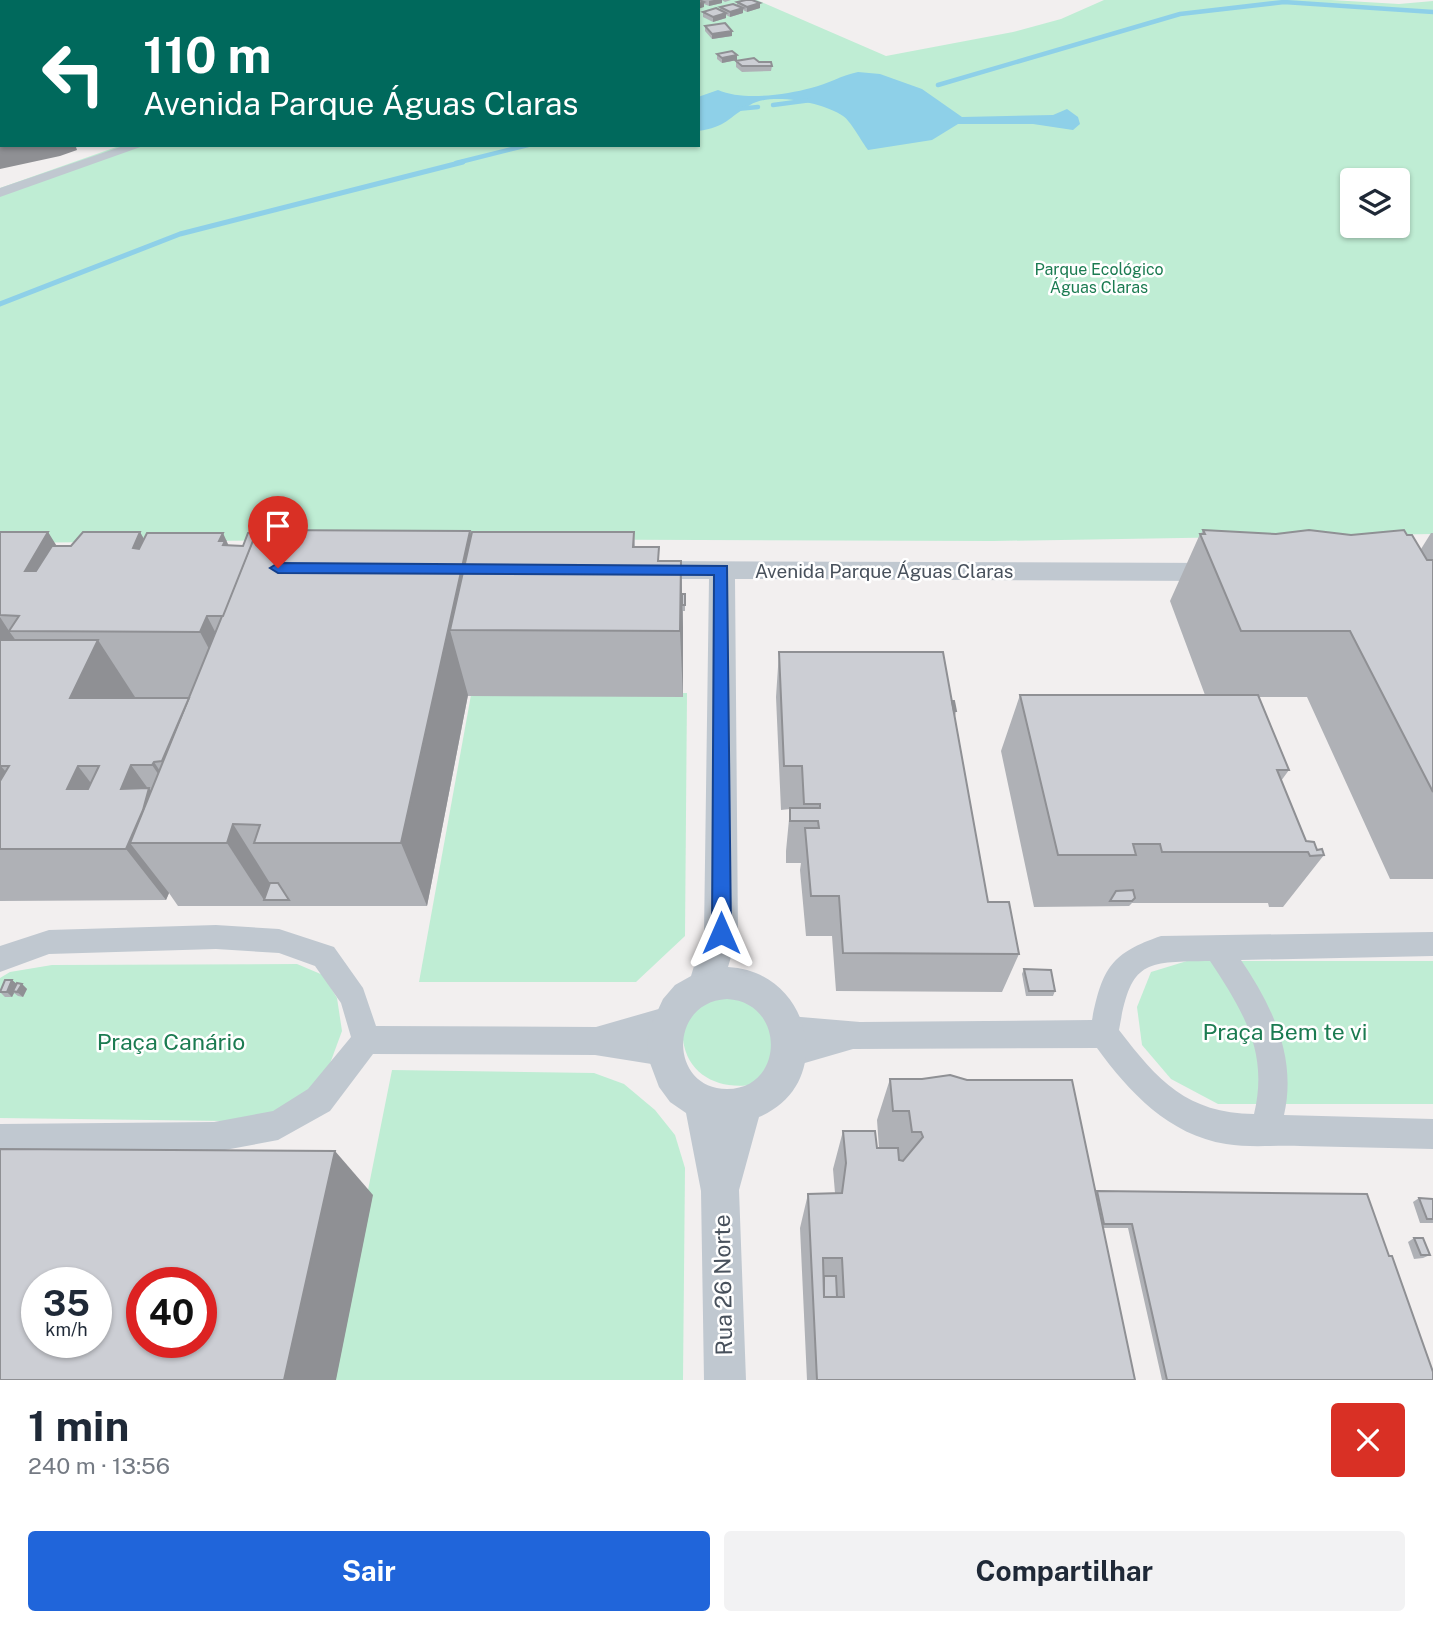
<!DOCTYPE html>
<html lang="pt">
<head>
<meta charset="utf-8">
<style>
  :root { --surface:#fff; --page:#f2f2f3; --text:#1f2937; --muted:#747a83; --accent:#2065da }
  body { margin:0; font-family:"Public Sans",sans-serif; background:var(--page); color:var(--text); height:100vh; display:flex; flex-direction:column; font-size:26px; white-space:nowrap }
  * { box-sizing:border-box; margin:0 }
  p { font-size:23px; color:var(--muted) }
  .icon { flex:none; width:38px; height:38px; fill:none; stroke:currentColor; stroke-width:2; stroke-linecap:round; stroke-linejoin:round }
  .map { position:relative; height:1380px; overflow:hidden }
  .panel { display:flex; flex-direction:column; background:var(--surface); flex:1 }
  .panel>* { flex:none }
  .hud { position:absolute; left:0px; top:0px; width:700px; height:147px; box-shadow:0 2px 5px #0004; background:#00695c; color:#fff; overflow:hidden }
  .fabs { position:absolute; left:1340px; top:168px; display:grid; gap:14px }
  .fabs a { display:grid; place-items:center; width:70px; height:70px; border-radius:7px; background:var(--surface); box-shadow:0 2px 5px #0004; font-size:35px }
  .speed { position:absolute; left:21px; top:1267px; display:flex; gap:14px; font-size:35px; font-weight:700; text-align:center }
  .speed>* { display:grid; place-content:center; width:91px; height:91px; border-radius:50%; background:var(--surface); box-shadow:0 2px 5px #0004; line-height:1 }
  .speed small { font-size:18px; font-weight:400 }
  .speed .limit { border:10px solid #d22; background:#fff; color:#111 }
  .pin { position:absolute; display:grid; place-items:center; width:60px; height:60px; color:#fff; margin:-72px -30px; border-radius:50% 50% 50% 0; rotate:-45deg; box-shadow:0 0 7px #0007 }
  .pin .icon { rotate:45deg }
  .me { position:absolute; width:77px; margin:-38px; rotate:0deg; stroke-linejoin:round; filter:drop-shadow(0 0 5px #0008) }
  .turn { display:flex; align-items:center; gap:24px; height:147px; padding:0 28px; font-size:32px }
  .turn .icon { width:91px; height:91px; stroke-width:2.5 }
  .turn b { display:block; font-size:49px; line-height:60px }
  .round { display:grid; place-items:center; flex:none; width:74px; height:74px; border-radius:7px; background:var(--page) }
  .head { display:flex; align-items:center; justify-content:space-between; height:119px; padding:0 28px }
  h1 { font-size:42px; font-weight:700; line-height:52px }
  .primary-button { display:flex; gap:14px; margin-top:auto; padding:14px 28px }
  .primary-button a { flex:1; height:80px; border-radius:7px; background:var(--accent); color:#fff; font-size:28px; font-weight:700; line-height:80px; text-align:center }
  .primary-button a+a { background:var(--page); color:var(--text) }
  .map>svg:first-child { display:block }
</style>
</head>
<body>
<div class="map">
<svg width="1433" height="1380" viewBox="0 0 1433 1380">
  <rect width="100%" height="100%" fill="#f2efef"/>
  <g fill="#bfedd4" fill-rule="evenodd">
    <path d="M552 0H757L886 56 1013 32 1061 19 1104 0H1331L1399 4 1433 1V534L993 541 423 539 0 543V188L122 145H698V2H547ZM1353 180H1398V226H1353Z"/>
    <path d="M687 693 685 936 636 982H419L471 695Z"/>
    <path d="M1187 961H1433V1104H1218L1171 1079 1142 1045 1137 1007 1151 972Z"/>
    <path d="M297 964 323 975 337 998 342 1031 328 1069 308 1095 272 1115 225 1121 0 1118V978L10 972 52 965Z"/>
    <path d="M722 986 789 1028 756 1084C722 1091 688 1077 683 1040 682 1034 682 1024 685 1019 691 1009 712 994 722 986Z"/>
    <path d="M392 1070 594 1073 624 1084 655 1110 675 1135 685 1168 683 1380H330Z"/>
  </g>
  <path fill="#8ed0e8" d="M858 72 880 74 922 89 962 117 1053 115 1067 109 1078 117 1080 124 1073 130 1033 124H958L932 140 868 150C862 142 850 120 843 116 823 102 771 92 750 105 727 118 727 127 698 131V97L718 90C743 101 785 95 811 88 828 84 842 75 858 72Z"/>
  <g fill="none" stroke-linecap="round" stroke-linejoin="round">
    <g stroke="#8ed0e8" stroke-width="4.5">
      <path d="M938 85 1180 14 1284 2 1433 12"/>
      <path d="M773 105 811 100"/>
      <path d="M737 109 758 107"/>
      <path d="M456 163 528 145"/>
    </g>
    <path stroke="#8ed0e8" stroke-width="5" d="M0 304 180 234 463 162"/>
    <g fill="#c0c8d0" fill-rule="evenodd">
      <path d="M553 0H567L552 2Z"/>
      <path d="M126 145H146L0 197V188Z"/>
      <path d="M216 925 279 929 334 947 363 988 376 1026 596 1027 669 1006 679 1010 683 1020 679 1030 658 1037 674 1042 679 1052 674 1062 664 1066 595 1055 373 1054 330 1111 278 1140 214 1152 0 1154V1124L214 1122 273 1111 308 1089 351 1037 341 1003 315 966 279 953 216 949 49 954 0 972V946L49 930Z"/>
      <path d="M1433 932V956L1241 960C1273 1007 1297 1058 1284 1115L1433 1119V1149C1389 1148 1344 1147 1300 1146 1275 1145 1250 1148 1226 1144 1169 1135 1129 1092 1097 1048L853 1049 791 1067 781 1063 776 1053 784 1042 779 1040 775 1030 779 1020 789 1016 860 1022 1092 1020C1102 969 1111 953 1161 936ZM1210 961C1243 1011 1269 1052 1254 1114 1187 1113 1158 1081 1119 1030 1131 960 1144 962 1210 961Z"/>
    </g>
    <g fill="#c0c8d0" fill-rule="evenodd">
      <path d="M320 0H338L319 2Z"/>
      <rect x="0" y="2" width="2" height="8"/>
      <path d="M645 561 1220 563 1229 566 1233 572 1229 578 1220 581 735 579 738 933 728 967C811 971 838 1084 759 1117L739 1190 746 1380H704L701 1191 686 1113 670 1102 659 1087 650 1063 647 1045 650 1027 663 999 675 985 691 976 704 933 709 579H645L636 576 632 570 636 564ZM727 999C786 1002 785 1089 727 1089 669 1089 668 1002 727 999Z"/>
    </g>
  </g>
  <g fill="#afb1b6" fill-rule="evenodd">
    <path d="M337 0H412L407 2H337Z"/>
    <path d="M416 0H510L511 2H417Z"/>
    <path d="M689 0H731L725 2 722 0V3L709 6 704 4V7Z"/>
    <path d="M737 2 760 8 747 12 743 10V13L730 17 726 15V18L713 22 703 17V12L720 10V7L737 5Z"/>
    <path d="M705 26 732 31V36L712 39 705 31Z"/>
    <path d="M717 54 737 60 722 63 717 59Z"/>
    <path d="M736 61 759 62 772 66 771 71 742 72 736 67Z"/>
    <path d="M1203 530 1276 534 1407 535 1421 549 1431 533H1433V879H1390L1307 697H1259L1289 770 1281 781 1306 841 1324 855 1283 907H1269L1268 903H1132L1129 906 1034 907 1001 751 1020 695H1205L1170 601 1200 534H1201Z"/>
    <path d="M470 531 471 535 634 532 635 547 660 561H681L682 594H685V611H683V697L468 696V695L427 906H178L169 893 166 900 0 901V532H48L56 546H71L140 532 144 539 243 546ZM135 697H189V698H135Z"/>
    <path d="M779 652 952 701 956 711 955 717 988 902 1019 954 1002 992 836 991 832 936H806L800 870 801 863H786V851L790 809 781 810 776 697Z"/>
    <path d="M1024 969 1055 991 1053 996H1026L1022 974Z"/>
    <path d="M12 980 16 984H22L27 989 23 997 18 996 14 993 12 997H5L0 992V990Z"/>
    <path d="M890 1079 1096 1192 1433 1380H1162L1128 1228H1103L1135 1380H807L800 1228 808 1194 835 1193 833 1169 843 1131 877 1148H879L877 1120Z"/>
    <path d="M1419 1198 1433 1199V1223H1420L1413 1202Z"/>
    <path d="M1414 1238 1430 1255 1423 1258 1414 1259 1408 1242Z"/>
  </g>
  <g fill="#8f9094">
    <path d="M41 0H82V2H42Z"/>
    <path d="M145 0H162L153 2H146Z"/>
    <path d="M176 0H213L205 2H176Z"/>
    <path d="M246 0H260V2H241Z"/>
    <path d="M347 0H385V2H348Z"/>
    <path d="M386 0H412L407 2H386Z"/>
    <path d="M434 0H445V2H430Z"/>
    <path d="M450 0H466L461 1 462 2H450Z"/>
    <path d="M498 0H510L511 2H495Z"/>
    <path d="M714 0H722V3L709 6V1Z"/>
    <path d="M704 2V7L698 9V4Z"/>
    <path d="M760 3V8L747 12V7Z"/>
    <path d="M743 8V13L730 17V12Z"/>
    <path d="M726 13V18L713 22V17Z"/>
    <path d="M0 22 2 25V84H0Z"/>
    <path d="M732 31V36L712 39V34Z"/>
    <path d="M737 55V60L722 63V58Z"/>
    <path d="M0 102H2V145H84L76 147 77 150 60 156 0 169Z"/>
    <path d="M470 531 486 602 450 630 468 695 427 906 401 843Z"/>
    <path d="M48 532 90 599 25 571Z"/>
    <path d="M140 532 177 600 133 548Z"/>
    <path d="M223 533 242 575 259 533 288 600 259 682 226 616 239 583 219 541Z"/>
    <path d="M681 561 683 628V697L680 631Z"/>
    <path d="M207 616 241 682 235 698 200 632Z"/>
    <path d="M0 617 9 631 46 682 0 643Z"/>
    <path d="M98 640 135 697 109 753 70 698Z"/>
    <path d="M0 742V765L47 820 0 801Z"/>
    <path d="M154 762 190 816 189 819 152 765Z"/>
    <path d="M131 765 149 790V788L186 842 121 789Z"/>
    <path d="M78 766 119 820 67 789Z"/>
    <path d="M139 818 157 843H130L169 893 166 900 126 849Z"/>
    <path d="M233 824 273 888 264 900 227 843Z"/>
    <path d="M12 980 18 985 13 991 14 993 12 997 7 992Z"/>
    <path d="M22 984 27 989 23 997 17 992Z"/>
    <path d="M335 1151 373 1195 336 1380H284Z"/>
  </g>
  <g fill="#ccced4" stroke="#8f9094" stroke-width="2" fill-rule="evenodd">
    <path d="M15 0H33L31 2H14Z"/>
    <path d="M209 0H246L241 2 205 1Z"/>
    <path d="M464 0H486L490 2H464L461 1Z"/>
    <path d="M689 0H699L704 2 698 4V2H683Z"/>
    <path d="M746 0H752L760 3 747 7 737 2Z"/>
    <path d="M733 4 743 8 730 12 720 7Z"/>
    <path d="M716 8 726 13 713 17 703 12Z"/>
    <path d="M725 23 732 31 712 34 705 26Z"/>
    <path d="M732 51 737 55 722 58 717 54Z"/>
    <path d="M754 58 759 62H771L772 66H742L736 61Z"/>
    <path d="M2 76V102H0V77Z"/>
    <path d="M257 530 470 531 401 843H254L260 825 233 824 227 843H130Z"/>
    <path d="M1203 530 1276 534 1309 530 1351 535 1404 530 1407 535H1412L1427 560H1433V792L1350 631H1241L1200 534H1205Z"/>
    <path d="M0 532H48L25 571H36L52 546H71L83 532H140L133 548 139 549 147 533H223L219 541H225L223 545 243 546 248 533H256L223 616H207L200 632 9 631 19 616 0 615Z"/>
    <path d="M472 532H634L633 547H659L658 561H681L680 631 450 630Z"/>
    <rect x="682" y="594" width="3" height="11"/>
    <path d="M0 640H98L70 698H189L162 761 154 762 152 765H131L121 789 149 788 143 810 126 849H0V781L9 766H0ZM78 766H99L88 789H67Z"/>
    <path d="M779 652H943L988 902H1009L1019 954 843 953 839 896H811L805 828H819L818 821H790V808H820V804H804L802 766H784Z"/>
    <path d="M1020 695H1258L1289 770H1277L1306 841 1314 842 1317 850 1322 849 1324 855 1310 856 1308 852H1162L1160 844H1133L1136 855H1058Z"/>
    <path d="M952 701H954L956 711H954Z"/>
    <path d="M270 883H278L289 900H264Z"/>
    <path d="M1133 890 1135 898 1132 901H1110L1116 891Z"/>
    <path d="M1024 969 1051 970 1055 991H1029Z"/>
    <path d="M5 980H12L7 992H0Z"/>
    <path d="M17 983 22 984 17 992 13 991Z"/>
    <path d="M950 1075 967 1080H1072L1135 1380H817L808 1194 842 1193 846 1163 843 1131H875L877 1148H898L899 1160 903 1161 923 1137 921 1132H912L909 1111H893L890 1079H922ZM823 1258H842L844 1297H824Z"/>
    <path d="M0 1149 335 1151 284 1380H0ZM37 1283H96V1342H37ZM142 1283H201V1342H142Z"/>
    <path d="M1097 1191 1367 1194 1389 1256H1392L1433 1372V1380H1167L1132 1224H1104Z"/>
    <path d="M1419 1198 1433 1199V1219H1427Z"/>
    <path d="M1414 1238H1423L1430 1255H1421Z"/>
    <path d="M824 1276H836L837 1297H824Z"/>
  </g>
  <path fill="#2065da" stroke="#15428e" stroke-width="2" d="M278 563 727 566 731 933 728 940 721 942 715 940 712 933 714 575 278 573 270 568Z"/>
  <g text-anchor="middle" stroke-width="5" stroke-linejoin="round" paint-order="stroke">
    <g font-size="16" fill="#1b7b51" stroke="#fff">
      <text x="1099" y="275">Parque Ecológico<tspan x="1099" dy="18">Águas Claras</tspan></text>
    </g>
    <g font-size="19" fill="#48515c" stroke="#fff">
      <text x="884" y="578">Avenida Parque Águas Claras</text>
    </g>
    <g font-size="23" fill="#1b7b51" stroke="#fff">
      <text x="1285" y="1040">Praça Bem te vi</text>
      <text x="171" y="1050">Praça Canário</text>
    </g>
    <g font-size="23" fill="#48515c" stroke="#fff">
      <text transform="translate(723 1285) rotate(-91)" y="8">Rua 26 Norte</text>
    </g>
  </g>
</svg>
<div class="fabs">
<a><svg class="icon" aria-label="layers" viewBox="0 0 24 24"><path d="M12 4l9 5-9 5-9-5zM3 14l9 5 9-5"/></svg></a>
</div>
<div class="speed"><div>35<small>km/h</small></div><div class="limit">40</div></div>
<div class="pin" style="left:278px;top:568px;background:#d93025"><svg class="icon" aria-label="arrive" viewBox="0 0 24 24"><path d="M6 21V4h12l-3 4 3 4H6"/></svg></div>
<svg class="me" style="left:721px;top:933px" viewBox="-20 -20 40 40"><path d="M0-17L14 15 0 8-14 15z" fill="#2065da" stroke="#fff" stroke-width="4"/></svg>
<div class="hud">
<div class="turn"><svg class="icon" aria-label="left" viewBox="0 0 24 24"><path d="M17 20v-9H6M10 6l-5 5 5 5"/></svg><div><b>110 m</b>Avenida Parque Águas Claras</div></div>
</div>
</div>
<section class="panel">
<div class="head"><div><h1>1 min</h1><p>240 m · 13:56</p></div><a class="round" style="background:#d93025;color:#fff"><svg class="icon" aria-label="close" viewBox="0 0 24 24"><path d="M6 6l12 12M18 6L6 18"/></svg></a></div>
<div class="primary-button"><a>Sair</a><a>Compartilhar</a></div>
</section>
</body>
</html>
